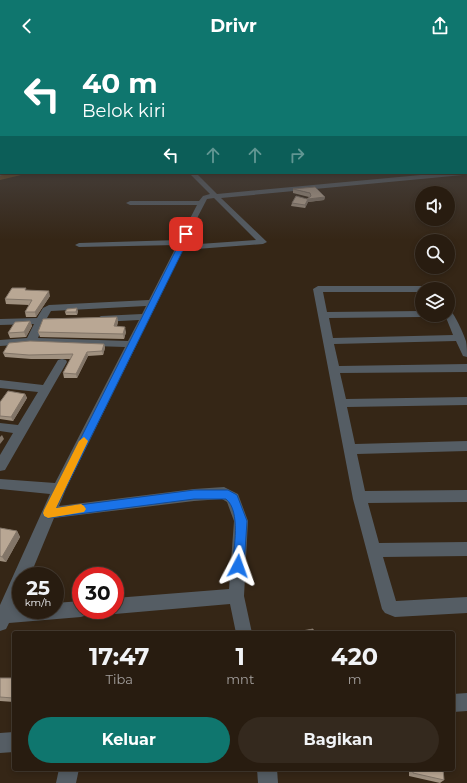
<!DOCTYPE html>
<html lang="id">
<head>
<meta charset="utf-8">
<style>
  :root { --surface:#281c10; --page:#34291e; --text:#f1f3f6; --muted:#a5a19f; --line:#443a30; --accent:#0f766e }
  body { margin:0; font-family:Montserrat,sans-serif; background:var(--page); color:var(--text); height:100vh; display:flex; flex-direction:column; font-size:15px; white-space:nowrap }
  * { box-sizing:border-box; margin:0 }
  p { font-size:13px; color:var(--muted) }
  .icon { flex:none; width:22px; height:22px; fill:none; stroke:currentColor; stroke-width:2; stroke-linecap:round; stroke-linejoin:round }
  .map { position:relative; flex:1; overflow:hidden }
  .details { position:absolute; left:12px; top:579px; width:443px; height:140px; display:flex; flex-direction:column; background:var(--surface); border-radius:4px; box-shadow:0 2px 6px #0003,0 0 0 1px var(--line) }
  .details>* { flex:none }
  .guide { position:absolute; left:0px; top:0px; width:467px; height:122px; box-shadow:0 2px 6px #0003,0 0 0 1px var(--line); background:#0f766e; color:#fff; overflow:hidden }
  .tools { position:absolute; left:415px; top:134px; display:grid; gap:8px }
  .tools a { display:grid; place-items:center; width:40px; height:40px; border-radius:50%; background:var(--surface); box-shadow:0 2px 6px #0003,0 0 0 1px var(--line); font-size:20px }
  .speed { position:absolute; left:12px; top:515px; display:flex; gap:8px; font-size:20px; font-weight:700; text-align:center }
  .speed>* { display:grid; place-content:center; width:52px; height:52px; border-radius:50%; background:var(--surface); box-shadow:0 2px 6px #0003,0 0 0 1px var(--line); line-height:1 }
  .speed small { font-size:10px; font-weight:400 }
  .speed .limit { border:6px solid #d22; background:#fff; color:#111 }
  .pin { position:absolute; display:grid; place-items:center; width:34px; height:34px; color:#fff; margin:-17px; border-radius:8px; box-shadow:0 2px 6px #0006 }
  .me { position:absolute; width:44px; margin:-22px; rotate:4deg; stroke-linejoin:round; filter:drop-shadow(0 0 3px #0008) }
  .turn { display:flex; align-items:center; gap:14px; height:84px; padding:0 16px; font-size:18px }
  .turn .icon { width:52px; height:52px; stroke-width:2.5 }
  .turn b { display:block; font-size:28px; line-height:34px }
  .lanes { display:flex; align-items:center; height:38px; padding:0 16px; background:#0003; justify-content:center; gap:20px; direction:ltr }
  .lanes .off { opacity:.35 }
  .eta { display:flex; justify-content:space-evenly; align-items:center; height:68px; text-align:center }
  .eta b { font-size:24px; font-weight:700; line-height:28px }
  .button { display:flex; gap:8px; margin-top:auto; padding:8px 16px }
  .button a { flex:1; height:46px; border-radius:24px; background:var(--accent); color:#fff; font-size:16px; font-weight:700; line-height:46px; text-align:center }
  .button a+a { background:var(--page); color:var(--text) }
  header { display:flex; justify-content:space-between; align-items:center; height:52px; padding:0 16px; background:var(--accent); color:#fff; font-size:18px; font-weight:700 }
  .map>svg:first-child { display:block }
</style>
</head>
<body>
<header><svg class="icon" aria-label="back" viewBox="0 0 24 24"><path d="M15 5l-7 7 7 7"/></svg>Drivr<svg class="icon" aria-label="share" viewBox="0 0 24 24"><path d="M12 15V3M7 8l5-5 5 5M5 13v7h14v-7"/></svg></header>
<div class="map">
<svg width="467" height="731" viewBox="0 0 467 731">
  <rect width="100%" height="100%" fill="#352616"/>
  <g fill="none" stroke-linecap="round" stroke-linejoin="round">
    <path fill="#704a1b" fill-rule="evenodd" d="M23 121 21 123 0 128V122Z"/>
    <g fill="#555d64" fill-rule="evenodd">
      <rect x="466" y="86" width="1" height="2"/>
      <path d="M0 120 1 121H6L0 124Z"/>
      <path d="M189 121H196L217 142 442 121H466L463 123 221 146 267 190 263 192 183 198 66 437 59 454 194 437 224 435 238 442 248 469 244 544 252 581H236L230 552 115 562 109 558H115V546L229 537 234 469 227 450 222 447 194 449 54 466 30 524H21V543L16 554H21V558H55V551L81 549V558H89L87 563 81 565 9 571 6 577 0 579V553L50 442 0 437V427L55 431 125 295 31 292 0 294V288L27 286 34 272 0 273V267L37 266 43 256 49 253 149 248 177 193 79 195 75 193 79 191 179 188 197 153H130L126 151 130 149H199L203 144 210 142ZM214 146 256 188 185 193 193 174 207 147ZM146 254 142 262 101 264 96 267 101 270 139 268 128 289 38 286 44 272H59L64 269 59 266H47L51 259Z"/>
      <path d="M318 234H439L444 237H422V240H323L327 260 422 259V263H426L422 265 329 266 333 286 453 283 445 263H448V257C454 259 464 283 466 289 467 294 467 300 467 305L463 304 456 289 334 292 339 314 467 312V320L340 321 346 347 467 345V353L347 355 355 392 467 389V399L357 402 365 439 467 438V450L368 451 379 491 467 490V504L383 505 396 549 467 545V561L395 565 385 561 382 557 353 447 313 237Z"/>
      <path d="M62 307 66 308 67 310 5 418 0 419V403L13 381 0 379V371L18 373 38 340 0 336V328L43 333 58 308Z"/>
      <path d="M467 641V659L453 660V642Z"/>
      <path d="M14 680V700L0 701V681Z"/>
      <path d="M59 717H79L76 731H56Z"/>
      <path d="M257 717H277L278 731H258Z"/>
    </g>
  </g>
  <g fill="#9f907f">
    <path d="M293 137 325 145 324 148 308 150 305 156 291 154 292 151 307 147 310 145H309L293 141Z"/>
    <path d="M27 238 50 244 36 265H26L25 260 29 253 6 252 5 247Z"/>
    <path d="M78 259 77 263H66L65 260Z"/>
    <path d="M117 265 118 270 117 274 126 280 124 287 40 285 38 280Z"/>
    <path d="M30 269 32 274 26 285 10 286 8 281Z"/>
    <path d="M104 292 105 296 103 303 88 304 77 326H64L63 321 71 307H31L5 305 3 301Z"/>
    <path d="M25 342 27 346 13 369 0 367V350Z"/>
    <path d="M0 476 17 479 20 485 6 510 0 509Z"/>
    <path d="M0 626H14V650L0 649Z"/>
    <path d="M409 717H443L444 728 440 731 409 724Z"/>
  </g>
  <g fill="#827568">
    <path d="M325 145 324 148 308 150 305 156V153L308 147Z"/>
    <path d="M49 239 50 244 36 265 35 260Z"/>
    <path d="M77 256 78 259 77 263 76 260Z"/>
    <path d="M117 265 118 270 115 279 114 274Z"/>
    <path d="M30 269 32 274 26 285 24 280Z"/>
    <path d="M125 275 126 280 124 287 123 282Z"/>
    <path d="M104 292 105 296 103 303 102 299Z"/>
    <path d="M87 300 88 304 77 326 76 322Z"/>
    <path d="M25 342 27 346 13 369 11 365Z"/>
    <path d="M2 383 4 387 0 392V385Z"/>
    <path d="M17 479 20 485 6 510 2 505Z"/>
  </g>
  <g fill="#b9a794" stroke="#827568">
    <path d="M315 135 325 145 308 147 305 153 292 151 296 144 307 147 311 144 310 141 293 137Z"/>
    <path d="M12 236H26L25 238 49 239 35 260H25L32 248 5 247Z"/>
    <path d="M77 256 76 260H65L67 257Z"/>
    <path d="M117 265 114 274 125 275 123 282 38 280 43 267Z"/>
    <path d="M30 269 24 280 8 281 15 270Z"/>
    <path d="M30 289 104 292 102 299 87 300 76 322 63 321 73 302 29 303 3 301 9 291Z"/>
    <path d="M8 339 25 342 11 365 0 364V350Z"/>
    <path d="M0 476 17 479 2 505 0 504Z"/>
    <path d="M313 577 314 581H291Z"/>
    <path d="M0 626H14V644L13 646 0 645Z"/>
    <path d="M413 717H443L444 728 413 721Z"/>
  </g>
  <linearGradient id="sky" x2="0" y2="1"><stop stop-color="#1d150c"/><stop offset="0.46" stop-color="#4b4747"/><stop offset="1" stop-color="#4b4747" stop-opacity="0"/></linearGradient>
  <rect width="467" height="188" fill="url(#sky)"/>
  <path fill="#1a73e8" stroke="#114b97" d="M186 180 189 182 184 196 56 456 194 438H228L237 443 247 469 244 514 242 518 238 519 234 518 232 514C234 497 241 459 226 447H194L48 466 44 464 43 461 177 196 183 182Z"/>
  <path fill="#f59e0b" d="M84 385 88 389 56 456 81 452 84 454 86 457 84 460 48 466 44 464 43 461 44 458 79 389Z"/>
</svg>
<div class="tools">
<a><svg class="icon" aria-label="sound" viewBox="0 0 24 24"><path d="M4 9h4l5-4v14l-5-4H4zM17 9q2 3 0 6"/></svg></a>
<a><svg class="icon" aria-label="search" viewBox="0 0 24 24"><circle cx="10" cy="10" r="6"/><path d="M15 15l6 6"/></svg></a>
<a><svg class="icon" aria-label="layers" viewBox="0 0 24 24"><path d="M12 4l9 5-9 5-9-5zM3 14l9 5 9-5"/></svg></a>
</div>
<div class="speed"><div>25<small>km/h</small></div><div class="limit">30</div></div>
<div class="pin" style="left:186px;top:182px;background:#d93025"><svg class="icon" aria-label="arrive" viewBox="0 0 24 24"><path d="M6 21V4h12l-3 4 3 4H6"/></svg></div>
<svg class="me" style="left:238px;top:514px" viewBox="-20 -20 40 40"><path d="M0-17L14 15 0 8-14 15z" fill="#1a73e8" stroke="#fff" stroke-width="4"/></svg>
<div class="guide">
<div class="turn"><svg class="icon" aria-label="left" viewBox="0 0 24 24"><path d="M17 20v-9H6M10 6l-5 5 5 5"/></svg><div><b>40 m</b>Belok kiri</div></div>
<div class="lanes"><svg class="icon" aria-label="left" viewBox="0 0 24 24"><path d="M17 20v-9H6M10 6l-5 5 5 5"/></svg><svg class="icon off" aria-label="ahead" viewBox="0 0 24 24"><path d="M12 20V5M6 11l6-6 6 6"/></svg><svg class="icon off" aria-label="ahead" viewBox="0 0 24 24"><path d="M12 20V5M6 11l6-6 6 6"/></svg><svg class="icon off" aria-label="right" viewBox="0 0 24 24"><path d="M7 20v-9h11M14 6l5 5-5 5"/></svg></div>
</div>
<section class="details">
<div class="eta">
<div><b>17:47</b><p>Tiba</p></div>
<div><b>1</b><p>mnt</p></div>
<div><b>420</b><p>m</p></div>
</div>
<div class="button"><a>Keluar</a><a>Bagikan</a></div>
</section>
</div>
</body>
</html>
